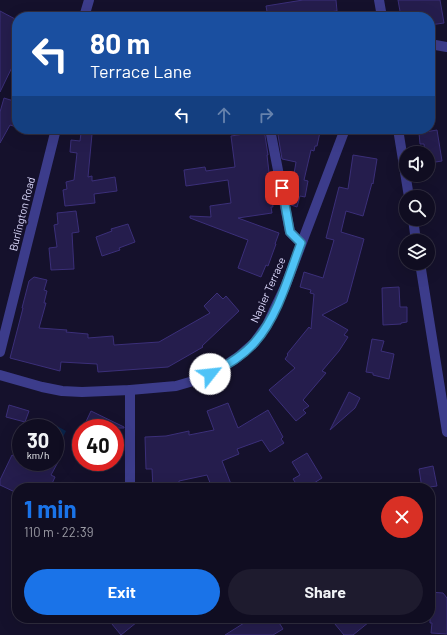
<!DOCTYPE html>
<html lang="en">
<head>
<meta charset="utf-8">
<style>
  :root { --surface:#100d21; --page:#1e1b2e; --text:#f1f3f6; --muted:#9c9ca5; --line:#302d3f; --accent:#1a73e8 }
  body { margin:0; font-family:Barlow,sans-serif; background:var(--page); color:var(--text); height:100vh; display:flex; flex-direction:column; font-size:15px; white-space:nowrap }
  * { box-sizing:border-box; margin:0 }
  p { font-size:13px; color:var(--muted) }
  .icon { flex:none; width:22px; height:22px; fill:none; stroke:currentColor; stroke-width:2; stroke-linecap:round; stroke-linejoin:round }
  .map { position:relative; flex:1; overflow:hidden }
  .sheet { position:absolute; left:12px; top:483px; width:423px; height:140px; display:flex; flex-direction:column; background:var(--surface); border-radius:16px; box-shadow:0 4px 16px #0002,0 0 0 1px var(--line) }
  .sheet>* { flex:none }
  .guide { position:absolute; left:12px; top:12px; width:423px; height:122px; border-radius:16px; box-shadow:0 4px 16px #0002,0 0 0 1px var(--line); background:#1a4fa0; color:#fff; overflow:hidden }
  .controls { position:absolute; left:399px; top:146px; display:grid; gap:8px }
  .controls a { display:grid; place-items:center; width:36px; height:36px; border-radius:50%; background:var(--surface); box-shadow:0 4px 16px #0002,0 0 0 1px var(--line); font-size:20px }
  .speed { position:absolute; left:12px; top:419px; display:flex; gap:8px; font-size:20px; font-weight:700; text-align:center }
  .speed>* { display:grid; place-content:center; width:52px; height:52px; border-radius:50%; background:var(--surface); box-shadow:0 4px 16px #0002,0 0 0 1px var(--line); line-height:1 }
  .speed small { font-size:10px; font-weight:400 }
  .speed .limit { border:6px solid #d22; background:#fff; color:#111 }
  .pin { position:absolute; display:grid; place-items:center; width:34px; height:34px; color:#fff; margin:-17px; border-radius:8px; box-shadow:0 2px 6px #0006 }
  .me { position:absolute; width:44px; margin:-22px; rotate:61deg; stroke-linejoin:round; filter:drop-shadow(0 0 3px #0008) }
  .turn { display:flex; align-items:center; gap:14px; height:84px; padding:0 12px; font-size:18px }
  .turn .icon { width:52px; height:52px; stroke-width:2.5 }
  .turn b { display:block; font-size:28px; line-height:34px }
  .lanes { display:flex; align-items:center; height:38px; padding:0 12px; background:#0003; justify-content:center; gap:20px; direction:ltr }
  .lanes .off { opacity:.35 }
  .round { display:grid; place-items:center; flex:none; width:42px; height:42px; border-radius:21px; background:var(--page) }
  .head { display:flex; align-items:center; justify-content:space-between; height:68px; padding:0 12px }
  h1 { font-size:24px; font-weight:700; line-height:30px; color:var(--accent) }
  .button { display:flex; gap:8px; margin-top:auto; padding:8px 12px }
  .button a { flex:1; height:46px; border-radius:24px; background:var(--accent); color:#fff; font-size:16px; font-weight:700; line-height:46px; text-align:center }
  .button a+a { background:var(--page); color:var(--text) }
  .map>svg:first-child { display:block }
</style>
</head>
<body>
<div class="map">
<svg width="447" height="635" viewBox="0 0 447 635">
  <rect width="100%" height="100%" fill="#15112c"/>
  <path fill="#0a244b" d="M55 425 66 431 55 453V428H53Z"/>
  <g fill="#251d4d" stroke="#3b2f79">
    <path d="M303 0H336L337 11 289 17H268L266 6Z"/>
    <path d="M398 0H440L444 23 430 25V17H401Z"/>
    <path d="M0 11 17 20V57L0 92Z"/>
    <path d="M4 98 17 102V127L10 125 0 143V112Z"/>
    <path d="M243 129H264L268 155H267L273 207H271L272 213 238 218 279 233 275 244H276L268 266 266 265 261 277 238 268 248 240 190 218V216L211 217 210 206 231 203 228 180 186 186 184 170 205 167 206 171 235 167 231 136 244 134Z"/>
    <path d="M277 129H307L320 132 317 146H315L314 151 311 150 304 180 308 181 305 197 300 196 297 207 291 205 290 197 296 162 282 159Z"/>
    <path d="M437 130 442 161 429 163 428 153H425L424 144H420L419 133Z"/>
    <path d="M81 133 92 134 88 177 92 176V181L115 177 117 191 94 194 95 203 65 206 63 190 67 189 66 182 74 180 77 153 70 152 71 140 80 141Z"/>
    <path d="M353 155 377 159 373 184 372 183 363 216 346 211 341 232 364 239 347 302 322 315 348 330 344 335 348 337 339 351 322 371 326 373 303 400 309 406 303 410 306 413 296 421 269 390 295 368 285 359 288 355 287 354 309 327 311 329 314 294 310 293 311 290 300 287 304 272 323 278 334 240 326 238 339 187 348 189Z"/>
    <path d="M76 211 79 232 72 233 74 269 51 270 49 248 57 247 54 225 58 224 57 213Z"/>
    <path d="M128 224 135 242 119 248 120 250 102 256 96 237 112 231 111 229Z"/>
    <path d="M34 277 47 280 44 290 47 291 44 303H46L39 328 67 330 66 332 88 334V338L113 336 114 345 159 342 210 313 204 306 217 293 223 299 226 296 239 311 202 346 203 347 168 367 98 372 97 364 61 362 60 371 10 358 23 308H22L29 281Z"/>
    <path d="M399 287 400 307H407V322L401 323V324L383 325 382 288Z"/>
    <path d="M372 339 384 341 381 351 394 354 389 379 373 375V373L366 372Z"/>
    <path d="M349 392 360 398 355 408 330 430Z"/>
    <path d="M228 403 238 428 268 410 283 437 281 439 284 443 270 452 262 440 237 449 239 454 222 461 231 484 221 488H212L207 475 179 481V488H153L152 469H146L145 437 166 436 189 431V435L214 430 207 411Z"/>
    <path d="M9 405 29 411 25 422 6 417Z"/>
    <path d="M91 411 124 427V428H83Z"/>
    <path d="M307 453 322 478 306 488H299L293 479 300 475 292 462Z"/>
    <path d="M12 455 21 460V462H58L51 475 55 477 50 488H17V493L0 485V480Z"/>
    <path d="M433 466 437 486 422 488 419 469Z"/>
    <path d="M430 592 443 593 447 598V634L431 633 432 623H430Z"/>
    <path d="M107 618H142L121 635Z"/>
    <path d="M252 618H276L283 629 273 635H225Z"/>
    <path d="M330 618H374L353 635H344Z"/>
  </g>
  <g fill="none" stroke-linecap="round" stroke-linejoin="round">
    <g stroke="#3c3c8b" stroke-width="10">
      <path d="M379 0 382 17"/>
      <path d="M84 17 89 0"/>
      <path d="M430 44 447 47"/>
      <path d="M270 129 290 232 301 243"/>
      <path d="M398 129 409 197"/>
      <path d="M413 219 416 241"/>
      <path d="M420 263 447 432"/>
      <path d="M0 352 56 129"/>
      <path d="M0 375 42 387 62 391 82 392 130 390 176 386 200 379 220 369 238 357 254 343 267 325 285 287 345 129"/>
      <path d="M130 390V488"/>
    </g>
  </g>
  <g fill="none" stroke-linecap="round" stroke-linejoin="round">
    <g stroke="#337fa1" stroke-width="10">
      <path id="route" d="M210 374C226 366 243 356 255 342 278 316 289 275 301 243L290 232 282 188"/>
    </g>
    <use href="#route" stroke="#4fc3f7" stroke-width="7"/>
  </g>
  <g text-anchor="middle" stroke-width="4" stroke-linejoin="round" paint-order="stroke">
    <g font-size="11" fill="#dfdcff" stroke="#15112c">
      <text transform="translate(22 214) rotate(-76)" y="4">Burlington Road</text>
      <text transform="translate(268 290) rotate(-66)" y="4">Napier Terrace</text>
    </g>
  </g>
</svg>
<div class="controls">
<a><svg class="icon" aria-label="sound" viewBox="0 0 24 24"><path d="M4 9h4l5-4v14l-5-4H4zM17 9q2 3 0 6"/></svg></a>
<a><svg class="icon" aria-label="search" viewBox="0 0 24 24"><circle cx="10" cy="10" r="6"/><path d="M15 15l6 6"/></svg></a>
<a><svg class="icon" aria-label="layers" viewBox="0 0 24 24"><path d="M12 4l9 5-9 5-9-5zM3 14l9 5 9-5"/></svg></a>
</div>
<div class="speed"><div>30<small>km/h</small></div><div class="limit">40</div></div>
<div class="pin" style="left:282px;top:188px;background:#d93025"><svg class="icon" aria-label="arrive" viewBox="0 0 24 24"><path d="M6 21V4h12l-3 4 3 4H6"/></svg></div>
<svg class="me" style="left:210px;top:374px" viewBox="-20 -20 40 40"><circle r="19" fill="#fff"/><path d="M0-13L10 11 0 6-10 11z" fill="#4fc3f7"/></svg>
<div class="guide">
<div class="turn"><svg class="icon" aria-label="left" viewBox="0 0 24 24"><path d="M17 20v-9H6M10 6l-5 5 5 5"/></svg><div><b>80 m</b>Terrace Lane</div></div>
<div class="lanes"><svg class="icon" aria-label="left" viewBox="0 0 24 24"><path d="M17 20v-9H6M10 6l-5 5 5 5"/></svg><svg class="icon off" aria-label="ahead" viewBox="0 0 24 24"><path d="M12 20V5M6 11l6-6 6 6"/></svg><svg class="icon off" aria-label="right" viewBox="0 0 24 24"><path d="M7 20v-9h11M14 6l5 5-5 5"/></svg></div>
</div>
<section class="sheet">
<div class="head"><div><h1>1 min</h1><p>110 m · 22:39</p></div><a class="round" style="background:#d93025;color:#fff"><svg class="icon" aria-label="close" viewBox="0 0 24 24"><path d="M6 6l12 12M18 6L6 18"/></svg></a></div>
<div class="button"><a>Exit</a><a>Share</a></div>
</section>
</div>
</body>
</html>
